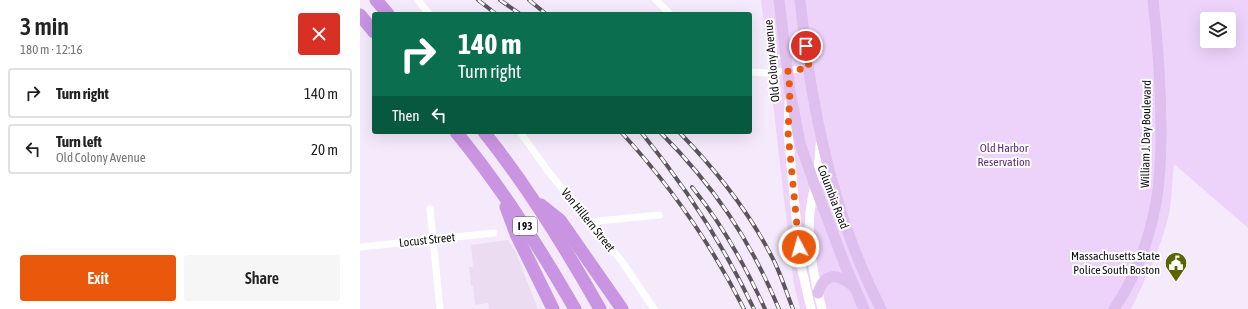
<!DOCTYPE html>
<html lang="en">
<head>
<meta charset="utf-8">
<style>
  :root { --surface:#fff; --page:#f6f6f6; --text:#222; --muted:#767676; --line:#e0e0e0; --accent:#ea580c }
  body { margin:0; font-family:"Asap Condensed",sans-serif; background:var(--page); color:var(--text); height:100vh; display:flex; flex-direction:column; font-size:15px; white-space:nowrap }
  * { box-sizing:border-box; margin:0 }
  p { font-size:13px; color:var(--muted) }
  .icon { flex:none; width:22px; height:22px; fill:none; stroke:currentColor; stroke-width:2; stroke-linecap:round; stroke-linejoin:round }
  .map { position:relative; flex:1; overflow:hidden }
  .side { display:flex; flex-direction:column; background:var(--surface); width:360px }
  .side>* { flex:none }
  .banner { position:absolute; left:12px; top:12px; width:380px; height:122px; border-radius:4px; box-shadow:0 4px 16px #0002; background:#0b6e4f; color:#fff; overflow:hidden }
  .tools { position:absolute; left:840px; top:12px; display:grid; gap:8px }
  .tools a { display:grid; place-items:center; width:36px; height:36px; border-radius:4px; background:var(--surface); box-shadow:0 4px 16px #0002; font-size:20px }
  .pin { position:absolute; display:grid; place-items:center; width:34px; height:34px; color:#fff; margin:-17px; border:2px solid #fff; border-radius:50%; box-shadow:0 1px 4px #0007 }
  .me { position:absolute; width:44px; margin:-22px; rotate:354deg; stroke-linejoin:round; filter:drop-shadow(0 0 3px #0008) }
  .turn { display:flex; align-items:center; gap:14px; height:84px; padding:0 20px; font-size:18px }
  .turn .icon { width:52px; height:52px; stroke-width:2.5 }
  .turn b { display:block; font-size:28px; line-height:34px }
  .then { display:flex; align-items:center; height:38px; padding:0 20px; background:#0003; gap:8px; font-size:15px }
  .round { display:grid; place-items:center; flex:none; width:42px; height:42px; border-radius:4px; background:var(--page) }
  .summary { display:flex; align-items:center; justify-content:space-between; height:68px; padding:0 20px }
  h1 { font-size:24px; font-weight:600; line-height:30px }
  .action { display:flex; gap:8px; margin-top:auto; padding:8px 20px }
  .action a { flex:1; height:46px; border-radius:4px; background:var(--accent); color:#fff; font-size:16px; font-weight:600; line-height:46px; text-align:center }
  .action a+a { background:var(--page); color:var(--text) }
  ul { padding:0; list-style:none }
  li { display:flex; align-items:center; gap:12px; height:50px; margin:0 8px 6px; padding:0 12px; border:2px solid var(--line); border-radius:4px }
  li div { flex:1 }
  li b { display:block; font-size:15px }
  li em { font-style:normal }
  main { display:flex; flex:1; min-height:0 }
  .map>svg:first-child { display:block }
</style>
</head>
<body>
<main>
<section class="side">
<div class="summary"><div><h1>3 min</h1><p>180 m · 12:16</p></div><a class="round" style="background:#d93025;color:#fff"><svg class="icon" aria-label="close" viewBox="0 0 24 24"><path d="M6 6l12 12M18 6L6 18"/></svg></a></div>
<ul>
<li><svg class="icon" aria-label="right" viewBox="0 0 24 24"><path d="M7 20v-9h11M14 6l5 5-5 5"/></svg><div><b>Turn right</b></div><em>140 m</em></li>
<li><svg class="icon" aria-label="left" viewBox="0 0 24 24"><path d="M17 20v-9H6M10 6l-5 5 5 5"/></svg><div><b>Turn left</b><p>Old Colony Avenue</p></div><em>20 m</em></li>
</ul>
<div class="action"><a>Exit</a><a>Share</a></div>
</section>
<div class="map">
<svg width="888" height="309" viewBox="0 0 888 309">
  <rect width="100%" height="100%" fill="#f5eafb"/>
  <path fill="#ecdcf2" d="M148 240 156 253 178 309H129L128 303 115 305 113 286H111L109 267H113L111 245Z"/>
  <path fill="#edd3fa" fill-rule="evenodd" d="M401 0H888V228L814 164C812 181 812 197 809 214 801 248 786 278 771 309H440L434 285ZM847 19H869V41H847Z"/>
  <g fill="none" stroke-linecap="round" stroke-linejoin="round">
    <g stroke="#fff" stroke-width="7">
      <path d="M58 0 69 14"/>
      <path d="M296 0 310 14"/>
      <path d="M390 72 407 73 449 68"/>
      <path d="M160 132 188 171 263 263 294 309"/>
      <path d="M70 209 80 309"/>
      <path d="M228 222 299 215"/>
      <path d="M0 247 134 233"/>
    </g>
    <g stroke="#fff" stroke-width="9">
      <path d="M429 102 428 133 438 238 442 270 451 309"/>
      <path d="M460 145C460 168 453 189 450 212 447 245 454 277 462 309"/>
    </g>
    <g stroke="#dfbfed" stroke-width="11">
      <path d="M419 0 430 91 440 143 455 186 485 265 504 309"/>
      <path d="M440 0C444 32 447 64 453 96 466 169 487 243 521 309"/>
      <path d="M458 293C465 272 478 273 493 286"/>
      <path d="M754 309C775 278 789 240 796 203 800 180 801 156 801 133 801 88 798 44 793 0"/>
    </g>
    <g stroke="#c994e1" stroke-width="13">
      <path d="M16 0 28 14"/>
      <path d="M0 15 14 32"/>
      <path d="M96 132C142 188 179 247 215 309"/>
      <path d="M124 132C168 187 205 247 240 309"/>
      <path d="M181 205 200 220 262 309"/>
      <path d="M146 207 156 234 193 309"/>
    </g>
    <g stroke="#5b555e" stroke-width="4">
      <g id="rail">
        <path d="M118 0 136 14"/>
        <path d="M140 0 160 14"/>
        <path d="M169 0 186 14"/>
        <path d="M261 132C310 185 351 244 384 309"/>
        <path d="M281 132C325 186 364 246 394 309"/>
        <path d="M300 132C353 185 390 239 419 309"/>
        <path d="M319 132C357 171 391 214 415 263 422 278 427 294 433 309"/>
        <path d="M332 187C362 224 385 265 405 309"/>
      </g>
    </g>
    <use href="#rail" stroke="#fff" stroke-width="2.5" stroke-dasharray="8" stroke-linecap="butt"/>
  </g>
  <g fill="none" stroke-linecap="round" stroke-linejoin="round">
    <path stroke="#ea580c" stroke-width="7" stroke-dasharray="0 12.6" d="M439 247 428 132 430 91 428 71 449 68 446 46"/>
  </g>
  <defs>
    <g id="civic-pin" transform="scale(1.15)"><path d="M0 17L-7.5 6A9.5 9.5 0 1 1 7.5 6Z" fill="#5b6402" stroke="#fff"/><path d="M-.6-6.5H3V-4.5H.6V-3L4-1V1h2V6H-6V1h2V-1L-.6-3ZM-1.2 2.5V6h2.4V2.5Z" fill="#fff"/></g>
  </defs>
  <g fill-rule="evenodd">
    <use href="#civic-pin" x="816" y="263"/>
  </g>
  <g text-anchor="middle" stroke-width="4" stroke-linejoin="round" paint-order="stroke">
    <rect fill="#fff" stroke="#585659" stroke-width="1" x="153" y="217" width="24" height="18" rx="3"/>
    <g font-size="11" font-weight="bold" fill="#110d12">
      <text x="165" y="230">I 93</text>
    </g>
    <g font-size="12" fill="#110d12" stroke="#fff">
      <text transform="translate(412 61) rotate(-95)" y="4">Old Colony Avenue</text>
      <text transform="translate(786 134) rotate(-89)" y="4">William J. Day Boulevard</text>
      <text transform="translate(473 197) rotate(69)" y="4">Columbia Road</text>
      <text transform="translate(228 220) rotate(51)" y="4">Von Hillern Street</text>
      <text transform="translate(67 240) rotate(-6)" y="4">Locust Street</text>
    </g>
    <g font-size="12" fill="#602b76" stroke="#fff">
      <text x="644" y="152">Old Harbor<tspan x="644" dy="14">Reservation</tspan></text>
    </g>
    <g font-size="12" fill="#110d12" stroke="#fff" text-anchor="end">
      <text x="800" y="260">Massachusetts State<tspan x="800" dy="14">Police South Boston</tspan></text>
    </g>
  </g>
</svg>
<div class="tools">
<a><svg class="icon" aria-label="layers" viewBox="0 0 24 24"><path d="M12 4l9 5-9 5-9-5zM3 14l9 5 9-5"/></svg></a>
</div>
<div class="pin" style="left:446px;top:46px;background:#d93025"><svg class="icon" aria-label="arrive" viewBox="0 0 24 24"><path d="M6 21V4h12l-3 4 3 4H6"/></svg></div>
<svg class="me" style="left:439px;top:247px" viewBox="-20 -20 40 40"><circle r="17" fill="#ea580c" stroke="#fff" stroke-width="3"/><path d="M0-11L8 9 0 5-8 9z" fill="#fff"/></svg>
<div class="banner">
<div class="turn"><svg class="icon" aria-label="right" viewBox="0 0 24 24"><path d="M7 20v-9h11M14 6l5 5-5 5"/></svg><div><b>140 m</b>Turn right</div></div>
<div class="then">Then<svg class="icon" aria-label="left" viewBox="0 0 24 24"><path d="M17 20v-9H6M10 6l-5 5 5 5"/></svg></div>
</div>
</div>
</main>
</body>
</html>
